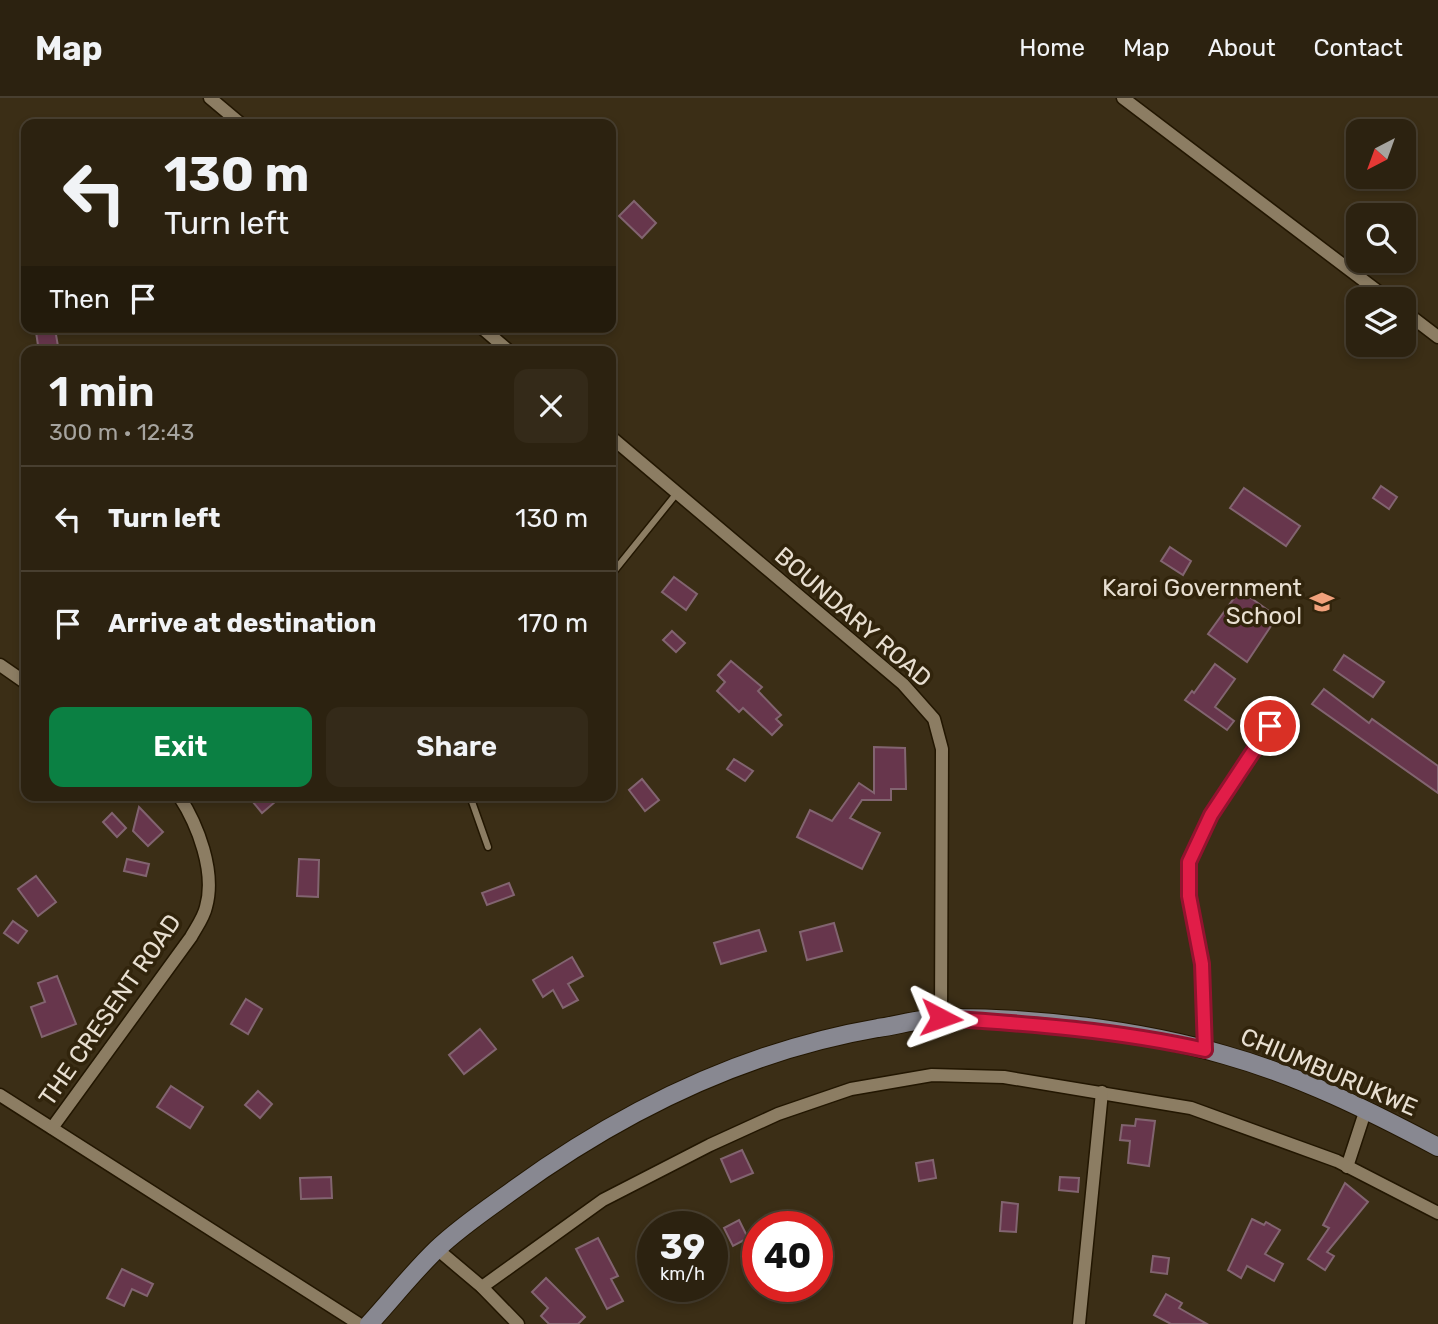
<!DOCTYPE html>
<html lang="en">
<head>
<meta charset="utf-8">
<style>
  :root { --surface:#2c2210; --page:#342a19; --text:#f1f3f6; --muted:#a6a49f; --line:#483f30; --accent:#0b8043 }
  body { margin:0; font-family:Rubik,sans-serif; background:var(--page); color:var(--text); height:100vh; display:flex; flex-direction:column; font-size:26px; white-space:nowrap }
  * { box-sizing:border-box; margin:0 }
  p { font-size:23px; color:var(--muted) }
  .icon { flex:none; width:38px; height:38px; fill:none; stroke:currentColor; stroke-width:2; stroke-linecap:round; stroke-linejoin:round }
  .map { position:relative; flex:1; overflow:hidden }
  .sheet { position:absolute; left:21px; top:248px; width:595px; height:455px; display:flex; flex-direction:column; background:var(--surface); border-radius:14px; box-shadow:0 4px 10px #0003,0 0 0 2px var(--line) }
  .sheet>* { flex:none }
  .banner { position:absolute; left:21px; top:21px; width:595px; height:214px; border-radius:14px; box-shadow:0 4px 10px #0003,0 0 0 2px var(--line); background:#2c2210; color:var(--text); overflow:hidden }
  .needle { width:46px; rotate:221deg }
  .fabs { position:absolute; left:1346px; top:21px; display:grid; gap:14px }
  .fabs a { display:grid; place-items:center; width:70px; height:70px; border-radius:14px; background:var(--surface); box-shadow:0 4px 10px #0003,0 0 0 2px var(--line); font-size:35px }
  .speed { position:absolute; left:637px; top:1113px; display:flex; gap:14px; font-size:35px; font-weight:700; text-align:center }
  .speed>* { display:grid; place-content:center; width:91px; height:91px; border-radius:50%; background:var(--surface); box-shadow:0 4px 10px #0003,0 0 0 2px var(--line); line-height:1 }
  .speed small { font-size:18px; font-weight:400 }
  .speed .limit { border:10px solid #d22; background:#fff; color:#111 }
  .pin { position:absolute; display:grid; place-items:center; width:60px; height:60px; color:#fff; margin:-30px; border:4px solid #fff; border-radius:50%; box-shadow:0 2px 7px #0007 }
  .me { position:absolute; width:77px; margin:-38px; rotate:94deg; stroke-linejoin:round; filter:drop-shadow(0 0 5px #0008) }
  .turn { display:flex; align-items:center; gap:24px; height:147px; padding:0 28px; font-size:32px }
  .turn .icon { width:91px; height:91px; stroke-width:2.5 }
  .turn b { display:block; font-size:49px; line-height:60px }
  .then { display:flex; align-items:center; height:66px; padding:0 28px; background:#0003; gap:14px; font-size:26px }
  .round { display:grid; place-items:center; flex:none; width:74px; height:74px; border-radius:14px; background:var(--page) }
  .overview { display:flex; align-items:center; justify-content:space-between; height:119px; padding:0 28px }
  h1 { font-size:42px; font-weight:600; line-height:52px }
  .cta { display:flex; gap:14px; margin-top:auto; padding:14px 28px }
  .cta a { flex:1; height:80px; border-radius:14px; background:var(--accent); color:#fff; font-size:28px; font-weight:600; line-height:80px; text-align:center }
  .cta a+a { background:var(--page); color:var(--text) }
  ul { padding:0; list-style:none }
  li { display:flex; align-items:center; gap:21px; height:105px; padding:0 28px; border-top:2px solid var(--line) }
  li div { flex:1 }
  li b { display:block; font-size:26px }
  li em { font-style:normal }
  header { display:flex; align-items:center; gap:42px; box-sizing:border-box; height:98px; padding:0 35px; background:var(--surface); border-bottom:2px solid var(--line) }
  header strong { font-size:33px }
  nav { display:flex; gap:38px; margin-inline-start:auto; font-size:24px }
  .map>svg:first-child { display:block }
</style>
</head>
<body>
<header>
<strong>Map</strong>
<nav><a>Home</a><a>Map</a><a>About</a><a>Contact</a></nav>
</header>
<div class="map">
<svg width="1438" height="1226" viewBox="0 0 1438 1226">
  <rect width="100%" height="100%" fill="#3b2e16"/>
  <g fill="#67364c" stroke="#826470" stroke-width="2">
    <path d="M634 103 656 125 642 140 619 118Z"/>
    <path d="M55 231 59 254H39L36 234Z"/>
    <path d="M1381 388 1397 399 1389 411 1373 400Z"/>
    <path d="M1244 390 1300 428 1286 448 1230 410Z"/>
    <path d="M1170 449 1191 463 1183 477 1161 463Z"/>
    <path d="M674 479 697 496 686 512 662 494Z"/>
    <path d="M1240 492 1277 519 1247 564 1208 536Z"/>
    <path d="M672 533 685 545 676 554 663 542Z"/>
    <path d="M1344 557 1384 584 1373 599 1334 572Z"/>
    <path d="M731 563 762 589 758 593 781 617 776 621 782 627 772 637 743 610 739 614 717 593 725 584 718 577Z"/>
    <path d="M1215 566 1235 581 1215 609 1234 623 1227 632 1185 602 1192 593 1194 595Z"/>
    <path d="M1324 591 1369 625 1372 621 1438 668V695L1312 606Z"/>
    <path d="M874 649 905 650 906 691H891V702H862L850 720 880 735 862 771 797 739 810 712 832 723 859 685 874 695Z"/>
    <path d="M734 661 753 673 745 683 727 671Z"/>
    <path d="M642 681 659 702 645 713 629 692Z"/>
    <path d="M248 698H270L275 704 262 715Z"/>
    <path d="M139 709 163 734 148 748 133 733Z"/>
    <path d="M112 715 126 730 117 739 103 724Z"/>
    <path d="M127 761 149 766 146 778 124 773Z"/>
    <path d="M299 761 319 762 318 799 297 798Z"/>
    <path d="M36 778 56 804 38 818 18 791Z"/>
    <path d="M509 785 514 797 487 807 482 795Z"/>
    <path d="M13 823 27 833 18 845 4 835Z"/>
    <path d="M834 825 842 853 807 862 800 834Z"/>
    <path d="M759 832 766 853 721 866 714 845Z"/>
    <path d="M572 859 583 878 568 886 578 902 563 910 553 892 543 899 533 882Z"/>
    <path d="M57 878 76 926 42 939 31 909 45 904 38 885Z"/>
    <path d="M246 901 262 911 248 936 231 926Z"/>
    <path d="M480 931 496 951 464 976 449 957Z"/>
    <path d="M171 988 203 1009 190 1030 157 1009Z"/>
    <path d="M258 993 272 1006 260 1020 245 1007Z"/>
    <path d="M1136 1021 1155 1023 1149 1068 1128 1065 1130 1043 1120 1042 1122 1027 1135 1028Z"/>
    <path d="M742 1052 753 1075 731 1084 721 1061Z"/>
    <path d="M933 1062 936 1080 919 1083 916 1065Z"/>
    <path d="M331 1079 332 1100 301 1101 300 1080Z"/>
    <path d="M1060 1079 1079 1080 1078 1094 1059 1092Z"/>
    <path d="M1345 1085 1368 1104 1327 1154 1334 1158 1325 1172 1308 1161 1329 1130 1323 1127Z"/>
    <path d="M1002 1104 1018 1106 1016 1134 1000 1133Z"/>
    <path d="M1252 1121 1264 1127 1266 1124 1280 1132 1265 1156 1283 1166 1274 1183 1247 1168 1241 1180 1228 1172Z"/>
    <path d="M739 1122 748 1140 733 1148 724 1130Z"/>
    <path d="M598 1140 618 1178 611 1181 623 1203 607 1211 576 1151Z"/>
    <path d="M1153 1158 1169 1160 1167 1176 1151 1174Z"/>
    <path d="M122 1171 153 1186 147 1198 132 1191 124 1208 107 1200Z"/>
    <path d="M546 1180 585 1219 578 1226H549L541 1218 548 1210 532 1194Z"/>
    <path d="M1166 1196 1182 1205 1179 1210 1207 1226H1171L1154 1217Z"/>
  </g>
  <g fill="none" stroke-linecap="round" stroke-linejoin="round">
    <g stroke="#221601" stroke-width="9">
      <g id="lane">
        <path d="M611 477 677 395"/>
        <path d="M470 698 488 749"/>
      </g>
    </g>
    <g stroke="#221601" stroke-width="15">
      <g id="street">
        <path d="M210 0 241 26"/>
        <path d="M1123 0 1388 201"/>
        <path d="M1404 213 1438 239"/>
        <path d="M481 229 510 254"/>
        <path d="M611 339 903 586 934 621 942 651 941 920"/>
        <path d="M0 567 26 585"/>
        <path d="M1205 952 1202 866 1189 798V763L1211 717 1271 628"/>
        <path d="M0 997 359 1226"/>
        <path d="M52 1030 191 839C196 830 204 819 206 809 216 774 198 727 179 698"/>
        <path d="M1347 1069 1366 1011"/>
        <path d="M437 1151 482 1189 518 1226"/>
        <path d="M482 1189 603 1102 710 1047 778 1016 851 991 932 977 1004 979 1191 1010 1337 1063 1438 1115"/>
        <path d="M1079 1226 1102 994"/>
      </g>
    </g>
    <g stroke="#221601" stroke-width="20">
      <path id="secondary" d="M369 1226C392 1201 413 1174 437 1151 460 1129 487 1111 512 1093 622 1013 744 953 878 930 899 927 922 920 943 920 1032 919 1140 932 1225 957 1300 978 1370 1013 1438 1049"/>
    </g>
    <use href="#lane" stroke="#8c7d63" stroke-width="6"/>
    <use href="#street" stroke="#8c7d63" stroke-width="12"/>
    <use href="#secondary" stroke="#888891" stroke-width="18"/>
  </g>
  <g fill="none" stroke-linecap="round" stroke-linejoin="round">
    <g stroke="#92132f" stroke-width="18">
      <path id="route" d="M941 920C1030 926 1117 932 1205 952L1202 866 1189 798V764L1211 717 1270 628"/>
    </g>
    <use href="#route" stroke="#e11d48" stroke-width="12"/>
  </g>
  <defs>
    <g id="school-bare" transform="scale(1.89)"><path d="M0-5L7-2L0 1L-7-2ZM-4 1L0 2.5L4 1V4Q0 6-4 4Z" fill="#f1a17c" stroke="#31240c" stroke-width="2.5" paint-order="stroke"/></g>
  </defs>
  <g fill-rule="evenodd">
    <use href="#school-bare" x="1322" y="504"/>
  </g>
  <g text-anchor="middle" stroke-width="7" stroke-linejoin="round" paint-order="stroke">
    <g font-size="24" fill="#e8dfd1" stroke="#31240c" text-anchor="end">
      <text x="1302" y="498">Karoi Government<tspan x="1302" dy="28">School</tspan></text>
    </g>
    <g font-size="24" fill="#e8dfd1" stroke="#31240c">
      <text transform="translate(853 519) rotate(41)" y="8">BOUNDARY ROAD</text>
      <text transform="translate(110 912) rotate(-55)" y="8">THE CRESENT ROAD</text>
      <text transform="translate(1329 974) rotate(23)" y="8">CHIUMBURUKWE</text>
    </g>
  </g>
</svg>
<div class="fabs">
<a><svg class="needle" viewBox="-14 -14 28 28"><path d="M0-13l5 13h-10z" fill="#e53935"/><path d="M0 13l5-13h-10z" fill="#a6a49f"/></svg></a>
<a><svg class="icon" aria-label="search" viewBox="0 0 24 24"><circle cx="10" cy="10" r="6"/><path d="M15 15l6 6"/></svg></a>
<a><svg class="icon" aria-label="layers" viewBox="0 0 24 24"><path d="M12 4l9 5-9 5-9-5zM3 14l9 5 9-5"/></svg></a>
</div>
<div class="speed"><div>39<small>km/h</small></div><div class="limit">40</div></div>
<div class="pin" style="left:1270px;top:628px;background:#d93025"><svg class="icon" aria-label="arrive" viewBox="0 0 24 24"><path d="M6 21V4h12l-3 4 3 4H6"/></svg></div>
<svg class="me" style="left:941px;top:920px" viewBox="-20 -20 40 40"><path d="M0-17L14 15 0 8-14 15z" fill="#e11d48" stroke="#fff" stroke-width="4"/></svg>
<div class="banner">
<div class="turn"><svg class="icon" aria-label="left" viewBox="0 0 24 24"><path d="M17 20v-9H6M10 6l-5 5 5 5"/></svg><div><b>130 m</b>Turn left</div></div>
<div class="then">Then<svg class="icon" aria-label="arrive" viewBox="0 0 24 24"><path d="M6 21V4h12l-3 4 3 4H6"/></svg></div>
</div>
<section class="sheet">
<div class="overview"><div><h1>1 min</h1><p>300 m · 12:43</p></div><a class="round"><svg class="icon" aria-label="close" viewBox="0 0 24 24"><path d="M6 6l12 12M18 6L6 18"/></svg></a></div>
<ul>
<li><svg class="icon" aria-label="left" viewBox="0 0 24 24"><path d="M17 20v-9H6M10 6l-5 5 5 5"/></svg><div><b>Turn left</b></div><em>130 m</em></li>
<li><svg class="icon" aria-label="arrive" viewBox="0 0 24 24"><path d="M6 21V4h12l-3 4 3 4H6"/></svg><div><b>Arrive at destination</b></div><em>170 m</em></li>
</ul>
<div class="cta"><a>Exit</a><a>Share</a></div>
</section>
</div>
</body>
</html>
